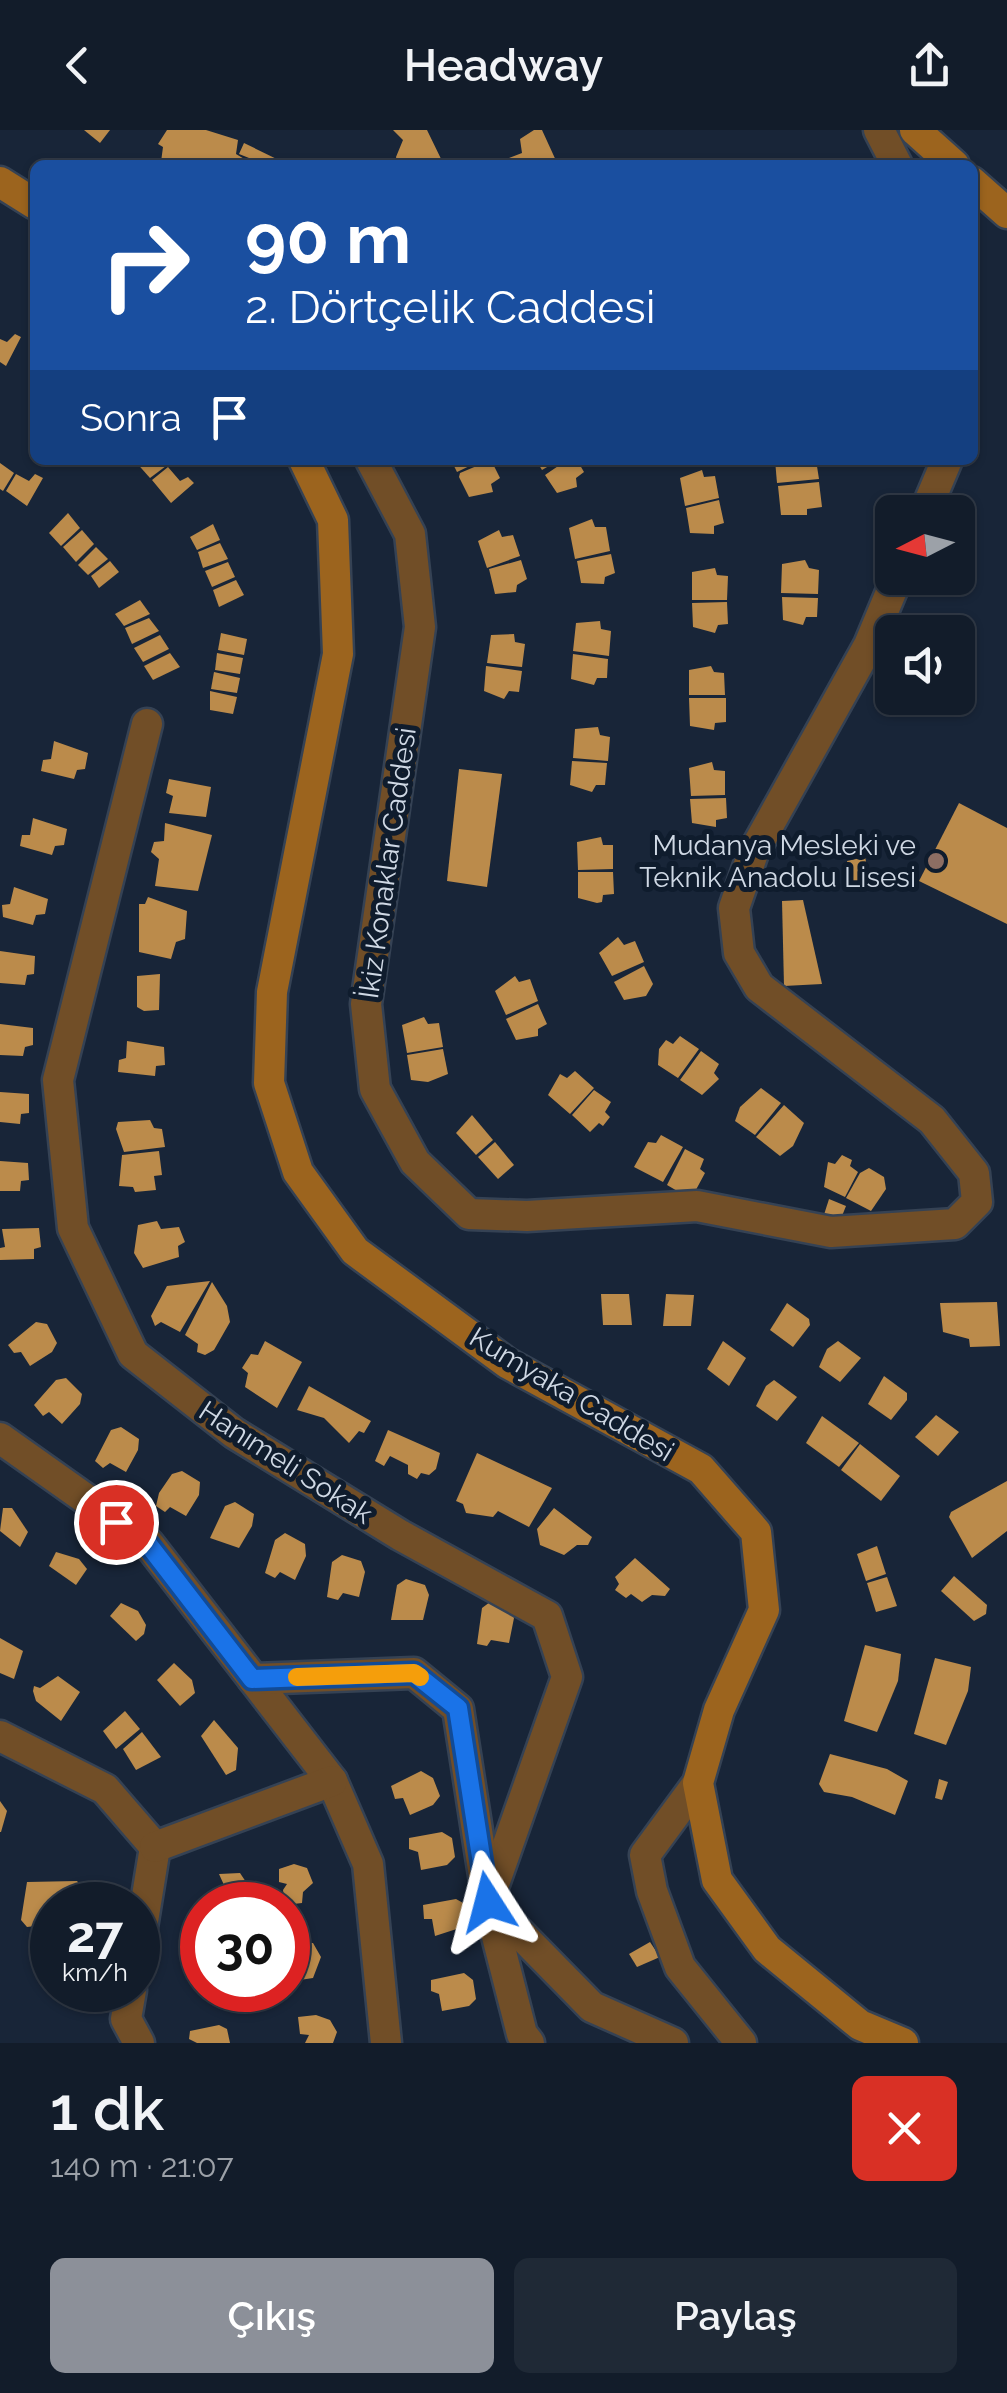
<!DOCTYPE html>
<html lang="tr">
<head>
<meta charset="utf-8">
<style>
  :root { --surface:#121c2a; --page:#1f2936; --text:#f1f3f6; --muted:#9ca1a8; --line:#313a47; --accent:#8c9099 }
  body { margin:0; font-family:Raleway,sans-serif; background:var(--page); color:var(--text); height:100vh; display:flex; flex-direction:column; font-size:38px; white-space:nowrap }
  * { box-sizing:border-box; margin:0 }
  p { font-size:32px; color:var(--muted) }
  .icon { flex:none; width:55px; height:55px; fill:none; stroke:currentColor; stroke-width:2; stroke-linecap:round; stroke-linejoin:round }
  .map { position:relative; height:1913px; overflow:hidden }
  .sheet { display:flex; flex-direction:column; background:var(--surface); flex:1 }
  .sheet>* { flex:none }
  .top-card { position:absolute; left:30px; top:30px; width:948px; height:305px; border-radius:15px; box-shadow:0 2px 8px #0004,0 0 0 2px var(--line); background:#1a4fa0; color:#fff; overflow:hidden }
  .needle { width:65px; rotate:264deg }
  .tools { position:absolute; left:875px; top:365px; display:grid; gap:20px }
  .tools a { display:grid; place-items:center; width:100px; height:100px; border-radius:15px; background:var(--surface); box-shadow:0 2px 8px #0004,0 0 0 2px var(--line); font-size:50px }
  .speed { position:absolute; left:30px; top:1752px; display:flex; gap:20px; font-size:50px; font-weight:700; text-align:center }
  .speed>* { display:grid; place-content:center; width:130px; height:130px; border-radius:50%; background:var(--surface); box-shadow:0 2px 8px #0004,0 0 0 2px var(--line); line-height:1 }
  .speed small { font-size:25px; font-weight:400 }
  .speed .limit { border:15px solid #d22; background:#fff; color:#111 }
  .pin { position:absolute; display:grid; place-items:center; width:85px; height:85px; color:#fff; margin:-42px; border:5px solid #fff; border-radius:50%; box-shadow:0 2px 10px #0007 }
  .me { position:absolute; width:110px; margin:-55px; rotate:351deg; stroke-linejoin:round; filter:drop-shadow(0 0 8px #0008) }
  .turn { display:flex; align-items:center; gap:35px; height:210px; padding:0 50px; font-size:45px }
  .turn .icon { width:130px; height:130px; stroke-width:2.5 }
  .turn b { display:block; font-size:70px; line-height:85px }
  .then { display:flex; align-items:center; height:95px; padding:0 50px; background:#0003; gap:20px; font-size:38px }
  .round { display:grid; place-items:center; flex:none; width:105px; height:105px; border-radius:15px; background:var(--page) }
  .overview { display:flex; align-items:center; justify-content:space-between; height:170px; padding:0 50px }
  h1 { font-size:60px; font-weight:600; line-height:75px }
  .action { display:flex; gap:20px; margin-top:auto; padding:20px 50px }
  .action a { flex:1; height:115px; border-radius:15px; background:var(--accent); color:#fff; font-size:40px; font-weight:600; line-height:115px; text-align:center }
  .action a+a { background:var(--page); color:var(--text) }
  header { display:flex; justify-content:space-between; align-items:center; height:130px; padding:0 50px; background:var(--surface); font-size:45px; font-weight:600 }
  .map>svg:first-child { display:block }
</style>
</head>
<body>
<header><svg class="icon" aria-label="back" viewBox="0 0 24 24"><path d="M15 5l-7 7 7 7"/></svg>Headway<svg class="icon" aria-label="share" viewBox="0 0 24 24"><path d="M12 15V3M7 8l5-5 5 5M5 13v7h14v-7"/></svg></header>
<div class="map">
<svg width="1007" height="1913" viewBox="0 0 1007 1913">
  <rect width="100%" height="100%" fill="#182538"/>
  <g fill="#bb8b4b">
    <path d="M84 0H110L100 13Z"/>
    <path d="M167 0H206L238 10 236 24 246 30 243 35 161 32 163 17 158 14Z"/>
    <path d="M393 0H427L444 35H398L396 27 403 10Z"/>
    <path d="M534 0H542L558 35H510L509 28 522 23 520 9Z"/>
    <path d="M244 13 289 35H246L249 28 239 24Z"/>
    <path d="M15 204 21 207 6 236 0 232V209L7 212Z"/>
    <path d="M134 330H162L166 336 150 348Z"/>
    <path d="M451 330H482L457 342Z"/>
    <path d="M491 330 500 348 491 354 493 362 469 367 459 347 460 343Z"/>
    <path d="M536 330H559L542 340Z"/>
    <path d="M567 330H577L584 342 576 348 577 357 557 363 545 345Z"/>
    <path d="M775 330H816L819 349 777 353Z"/>
    <path d="M0 333 14 343 3 361 0 359Z"/>
    <path d="M168 337 180 351 188 347 194 353 171 373 152 350Z"/>
    <path d="M702 340 704 347 715 346 719 368 685 376 680 348Z"/>
    <path d="M16 344 29 351 35 344 43 348 27 376 6 361Z"/>
    <path d="M819 352 822 377 807 379V385H781L778 356Z"/>
    <path d="M719 370 724 393 714 396V404L690 403 686 378Z"/>
    <path d="M68 383 80 398 61 416 49 403Z"/>
    <path d="M592 389 595 397H606L610 421 575 429 569 398Z"/>
    <path d="M213 394 220 410 197 420 190 407Z"/>
    <path d="M82 400 94 414 76 432 63 417Z"/>
    <path d="M499 400 502 407 513 405 520 426 487 438 478 411Z"/>
    <path d="M220 413 228 429 203 438 198 422Z"/>
    <path d="M96 417 108 429 88 445 78 435Z"/>
    <path d="M611 424 615 443 605 447 604 454 581 453 577 431Z"/>
    <path d="M521 430 527 449 517 455 516 462 495 464 489 439Z"/>
    <path d="M805 430 809 438 819 440 818 464 781 463 782 434Z"/>
    <path d="M110 431 119 442 99 458 91 446Z"/>
    <path d="M228 432 235 447 212 457 205 441Z"/>
    <path d="M715 438 717 445 728 446 727 470H692V442Z"/>
    <path d="M236 450 244 465 219 477 213 460Z"/>
    <path d="M782 467 818 468 817 487H806L803 495 783 490Z"/>
    <path d="M140 470 150 484 124 496 115 484Z"/>
    <path d="M727 472 728 494 718 495 715 503 693 497 692 473Z"/>
    <path d="M149 488 159 501 132 514 125 498Z"/>
    <path d="M600 491 601 499 611 501 609 526 573 521 576 493Z"/>
    <path d="M221 503 247 509 244 525 218 520Z"/>
    <path d="M514 504 515 512 525 514 522 537 487 533 491 505Z"/>
    <path d="M160 505 169 519 143 532 134 518Z"/>
    <path d="M170 523 180 537 153 550 144 536Z"/>
    <path d="M217 523 243 528 240 544 215 540Z"/>
    <path d="M573 524 608 529 607 548H597L594 555 571 549Z"/>
    <path d="M486 536 522 541 519 562 509 561 504 569 484 561Z"/>
    <path d="M711 536 714 542 724 543 725 565H689V540Z"/>
    <path d="M214 542 240 548 237 563 211 559Z"/>
    <path d="M210 561 237 567 233 584 210 580Z"/>
    <path d="M689 568H726V592L715 593 714 600 690 596Z"/>
    <path d="M598 597 600 605 610 607 608 631 573 628 575 599Z"/>
    <path d="M54 611 88 623 85 639 77 640 74 649 41 641 43 630 51 629Z"/>
    <path d="M572 631 607 633 605 655H596L592 662 570 655Z"/>
    <path d="M712 632 714 640 725 641V665L691 666 689 638Z"/>
    <path d="M459 639 502 644 487 757 447 751Z"/>
    <path d="M169 649 211 657 206 687 169 683 173 666 166 663Z"/>
    <path d="M726 668 727 688 716 690V697L692 693 690 669Z"/>
    <path d="M959 673 1007 698V794L919 751Z"/>
    <path d="M33 688 67 699 64 715 55 716 52 725 20 716 22 705H30Z"/>
    <path d="M165 693 212 705 198 761 155 756 159 729 151 722 154 712 164 711Z"/>
    <path d="M601 707 603 715H613V739L578 740 577 712Z"/>
    <path d="M865 727 870 749 851 752 847 731Z"/>
    <path d="M578 742H613L614 764 603 765 602 772 597 773 578 768Z"/>
    <path d="M14 757 48 769 45 784 36 785 33 795 3 787 2 775 10 774Z"/>
    <path d="M148 767 187 781 185 809 176 812 171 829 139 822V774H145Z"/>
    <path d="M803 770 822 854 784 856 782 771Z"/>
    <path d="M618 807 624 815 635 811 644 832 612 846 599 823Z"/>
    <path d="M0 821 35 826 34 844 27 845 25 855 0 853Z"/>
    <path d="M644 836 653 854 646 866 624 870 614 852Z"/>
    <path d="M160 844 159 880 144 881 137 877V846Z"/>
    <path d="M515 846 519 852 530 849 538 871 506 885 495 861Z"/>
    <path d="M538 874 547 894 538 899V906L516 910 506 889Z"/>
    <path d="M424 887 428 894 439 893 443 917 407 923 402 895Z"/>
    <path d="M0 894 33 898V915L25 917 23 926 0 925Z"/>
    <path d="M680 906 699 919 678 948 658 935 659 919 666 910 673 914Z"/>
    <path d="M127 911 164 917 165 935 156 936 155 946 118 942 119 930 126 928Z"/>
    <path d="M443 919 448 944 428 952 411 950 407 925Z"/>
    <path d="M701 921 719 934 714 943 719 949 702 965 680 950Z"/>
    <path d="M575 941 594 958 570 984 548 965 560 944 567 948Z"/>
    <path d="M761 958 781 973 755 1005 735 991 740 977Z"/>
    <path d="M594 960 611 972 605 982 610 987 603 996 599 993 590 1002 572 985Z"/>
    <path d="M0 962 29 964V983L21 984 20 994 0 992Z"/>
    <path d="M784 975 804 993 793 1016 780 1026 756 1007Z"/>
    <path d="M472 985 493 1010 476 1025 456 1003Z"/>
    <path d="M150 990 154 998 162 999 165 1017 124 1022 116 999 118 992Z"/>
    <path d="M661 1005 683 1017 663 1052 634 1037 648 1012 656 1013Z"/>
    <path d="M495 1012 514 1035 498 1049 478 1027Z"/>
    <path d="M685 1019 704 1029 700 1039 705 1043 691 1069 667 1055Z"/>
    <path d="M159 1021 162 1045 154 1046 156 1060 135 1062 133 1057 119 1056 122 1025Z"/>
    <path d="M842 1025 852 1030 850 1036 858 1042 845 1067 824 1057 828 1032 835 1034Z"/>
    <path d="M0 1031 28 1033 29 1050 21 1051 20 1061H0Z"/>
    <path d="M869 1038 884 1047 886 1059 871 1081 846 1068 860 1043Z"/>
    <path d="M829 1069 846 1076 838 1096 822 1091Z"/>
    <path d="M157 1091 161 1099 179 1097 185 1112 178 1116 179 1127 143 1138 134 1123 138 1095Z"/>
    <path d="M39 1098 41 1117 34 1119V1129L0 1130V1118L5 1117 2 1099Z"/>
    <path d="M210 1151 180 1202 161 1192 155 1196 151 1186 167 1156Z"/>
    <path d="M212 1152 227 1176 230 1192 214 1220 205 1225 197 1222 198 1214 185 1205Z"/>
    <path d="M601 1164H629L632 1195H603Z"/>
    <path d="M666 1164 694 1165 691 1196H663Z"/>
    <path d="M997 1172 1000 1216 970 1217 969 1209 943 1202 940 1173Z"/>
    <path d="M787 1173 809 1189 810 1195 793 1217 770 1200Z"/>
    <path d="M36 1192 47 1194 57 1213 52 1222 30 1236 21 1222 14 1223 8 1215Z"/>
    <path d="M265 1211 302 1232 277 1278 245 1257 248 1243 242 1238 251 1224 258 1225Z"/>
    <path d="M723 1211 746 1228 729 1256 707 1239Z"/>
    <path d="M838 1211 861 1228 840 1252 819 1237 827 1219Z"/>
    <path d="M884 1246 907 1263V1270L891 1290 868 1274Z"/>
    <path d="M66 1248 82 1264 80 1274 62 1294 49 1282 43 1286 34 1275 56 1250Z"/>
    <path d="M774 1250 797 1267 777 1291 756 1276 766 1256Z"/>
    <path d="M309 1256 371 1291 364 1303 359 1301 349 1313 324 1288 297 1280Z"/>
    <path d="M936 1285 959 1302 938 1326 915 1307Z"/>
    <path d="M822 1286 859 1313 839 1337 806 1313Z"/>
    <path d="M121 1297 139 1309 138 1320 126 1342 110 1333 103 1338 95 1331 111 1300Z"/>
    <path d="M388 1300 440 1323 436 1339 429 1345 421 1343 417 1349 408 1344V1335L390 1326 384 1336 375 1331Z"/>
    <path d="M860 1314 900 1346 881 1371 841 1340Z"/>
    <path d="M477 1323 552 1358 529 1397 498 1381 493 1387 466 1383 463 1374 456 1371Z"/>
    <path d="M182 1341 200 1352 199 1365 186 1386 170 1377 165 1382 156 1376 159 1363 172 1344Z"/>
    <path d="M1007 1351V1401L972 1428 949 1387 951 1382Z"/>
    <path d="M235 1372 254 1384 252 1396 239 1418 210 1408 225 1376Z"/>
    <path d="M3 1378H12L28 1402 20 1417 0 1401Z"/>
    <path d="M554 1378 592 1407 588 1415H577L564 1425 540 1415 537 1399Z"/>
    <path d="M285 1403 305 1414 306 1426 295 1450 280 1442 275 1448 265 1443 275 1410Z"/>
    <path d="M877 1416 886 1444 866 1451 857 1424Z"/>
    <path d="M56 1422 79 1429 87 1439 76 1455 49 1436Z"/>
    <path d="M342 1425 361 1431 365 1442 359 1467 343 1463 338 1470 327 1467 332 1432Z"/>
    <path d="M635 1428 670 1459 665 1466 652 1465 642 1472 631 1464 626 1468 615 1460 619 1454 615 1447Z"/>
    <path d="M954 1446 987 1475 986 1484 974 1491 941 1461Z"/>
    <path d="M887 1447 897 1476 876 1482 867 1453Z"/>
    <path d="M406 1449 425 1455 429 1465 423 1490H391L397 1455Z"/>
    <path d="M490 1472 510 1478 514 1488 509 1513 491 1510 487 1516 477 1514 482 1478Z"/>
    <path d="M121 1473 138 1481 146 1495 144 1504 136 1511 110 1486Z"/>
    <path d="M0 1508 23 1521 14 1549 0 1543Z"/>
    <path d="M865 1515 901 1524 898 1551 877 1602 844 1591Z"/>
    <path d="M935 1528 971 1537 968 1561 946 1615 914 1604Z"/>
    <path d="M174 1533 192 1550 195 1563 180 1576 157 1550Z"/>
    <path d="M58 1546 80 1562 61 1591 36 1571 33 1561 34 1556 40 1558Z"/>
    <path d="M125 1581 140 1599 116 1619 103 1601Z"/>
    <path d="M214 1590 238 1618 236 1640 226 1645 201 1606Z"/>
    <path d="M142 1602 161 1627 136 1640 123 1619Z"/>
    <path d="M830 1624 887 1639 908 1651 895 1685 852 1667 824 1662 819 1654Z"/>
    <path d="M421 1641 433 1648 440 1666 433 1675 410 1685 403 1668 395 1669 391 1656Z"/>
    <path d="M939 1649 948 1652 942 1670 935 1668Z"/>
    <path d="M0 1671 7 1681 1 1702H0Z"/>
    <path d="M442 1702 452 1708 455 1727 447 1735 421 1740 418 1722 409 1719V1708Z"/>
    <path d="M294 1734 307 1738 313 1753 303 1762 302 1773 285 1775 283 1760 287 1754 279 1752V1739Z"/>
    <path d="M240 1743 250 1758 242 1768 243 1775H224V1755L219 1744Z"/>
    <path d="M77 1751 96 1775H52V1794L27 1797 21 1790 27 1752Z"/>
    <path d="M456 1769 465 1774 469 1795 435 1806 432 1789H424L423 1775Z"/>
    <path d="M288 1812 313 1813 321 1827 313 1848 293 1851 291 1834 294 1829H288Z"/>
    <path d="M650 1812 660 1827 637 1837 629 1824Z"/>
    <path d="M464 1843 473 1850 476 1869 469 1876 442 1881 439 1864 431 1861V1850Z"/>
    <path d="M316 1885 330 1890 337 1902 333 1913H305L309 1905 300 1904 298 1887Z"/>
    <path d="M219 1895 227 1899 230 1913H197L189 1909 190 1901Z"/>
  </g>
  <g fill="none" stroke-linecap="round" stroke-linejoin="round">
    <g stroke="#354254" stroke-width="35">
      <g id="street">
        <path d="M879 0 897 35"/>
        <path d="M371 330 410 404 420 497 366 874 375 959 415 1032 469 1084 527 1086 697 1076 831 1102 955 1094 977 1072 974 1043 932 990 759 857 739 823 734 778 753 723 869 515 897 448"/>
        <path d="M925 382 947 330"/>
        <path d="M147 594 58 950 73 1098 133 1224 234 1303 400 1405 547 1486 567 1547 488 1771 592 1877 673 1913"/>
        <path d="M0 1308 148 1413 332 1651 368 1734 386 1913"/>
        <path d="M253 1549 414 1543 458 1579 488 1771 522 1904 529 1913"/>
        <path d="M0 1606 105 1659 155 1717 138 1822"/>
        <path d="M698 1653 645 1725 652 1761 680 1837 741 1913"/>
        <path d="M155 1717 332 1651"/>
        <path d="M131 1860 126 1889 139 1913"/>
      </g>
    </g>
    <g stroke="#354254" stroke-width="35">
      <g id="secondary">
        <path d="M915 0 954 35"/>
        <path d="M0 52 35 74"/>
        <path d="M972 52 1007 83"/>
        <path d="M304 330 333 390 338 524 272 862 269 953 298 1042 355 1121 507 1233 701 1339 756 1402 764 1480 719 1580 698 1653 717 1750 767 1819 860 1895 903 1913"/>
      </g>
    </g>
    <use href="#street" stroke="#714e27" stroke-width="30"/>
    <use href="#secondary" stroke="#9c641e" stroke-width="30"/>
  </g>
  <g fill="none" stroke-linecap="round" stroke-linejoin="round">
    <g stroke="#114b97" stroke-width="25">
      <path id="route" d="M116 1392 148 1414 252 1549 414 1543 458 1578 488 1772"/>
    </g>
    <use href="#route" stroke="#1a73e8" stroke-width="18"/>
    <path stroke="#f59e0b" stroke-width="18" d="M297 1547 414 1543 420 1547"/>
  </g>
  <circle fill="#8d6e63" stroke="#0f1c2d" stroke-width="4" cx="936" cy="731" r="10"/>
  <g text-anchor="middle" stroke-width="10" stroke-linejoin="round" paint-order="stroke">
    <g font-size="28" fill="#cfd8e4" stroke="#0f1c2d" text-anchor="end">
      <text x="916" y="725">Mudanya Mesleki ve<tspan x="916" dy="32">Teknik Anadolu Lisesi</tspan></text>
    </g>
    <g font-size="28" fill="#cfd8e4" stroke="#0f1c2d">
      <text transform="translate(387 733) rotate(-82)" y="10">İkiz Konaklar Caddesi</text>
      <text transform="translate(572 1264) rotate(31)" y="10">Kumyaka Caddesi</text>
      <text transform="translate(286 1332) rotate(33)" y="10">Hanımeli Sokak</text>
    </g>
  </g>
</svg>
<div class="tools">
<a><svg class="needle" viewBox="-14 -14 28 28"><path d="M0-13l5 13h-10z" fill="#e53935"/><path d="M0 13l5-13h-10z" fill="#9ca1a8"/></svg></a>
<a><svg class="icon" aria-label="sound" viewBox="0 0 24 24"><path d="M4 9h4l5-4v14l-5-4H4zM17 9q2 3 0 6"/></svg></a>
</div>
<div class="speed"><div>27<small>km/h</small></div><div class="limit">30</div></div>
<div class="pin" style="left:116px;top:1392px;background:#d93025"><svg class="icon" aria-label="arrive" viewBox="0 0 24 24"><path d="M6 21V4h12l-3 4 3 4H6"/></svg></div>
<svg class="me" style="left:488px;top:1772px" viewBox="-20 -20 40 40"><path d="M0-17L14 15 0 8-14 15z" fill="#1a73e8" stroke="#fff" stroke-width="4"/></svg>
<div class="top-card">
<div class="turn"><svg class="icon" aria-label="right" viewBox="0 0 24 24"><path d="M7 20v-9h11M14 6l5 5-5 5"/></svg><div><b>90 m</b>2. Dörtçelik Caddesi</div></div>
<div class="then">Sonra<svg class="icon" aria-label="arrive" viewBox="0 0 24 24"><path d="M6 21V4h12l-3 4 3 4H6"/></svg></div>
</div>
</div>
<section class="sheet">
<div class="overview"><div><h1>1 dk</h1><p>140 m · 21:07</p></div><a class="round" style="background:#d93025;color:#fff"><svg class="icon" aria-label="close" viewBox="0 0 24 24"><path d="M6 6l12 12M18 6L6 18"/></svg></a></div>
<div class="action"><a>Çıkış</a><a>Paylaş</a></div>
</section>
</body>
</html>
